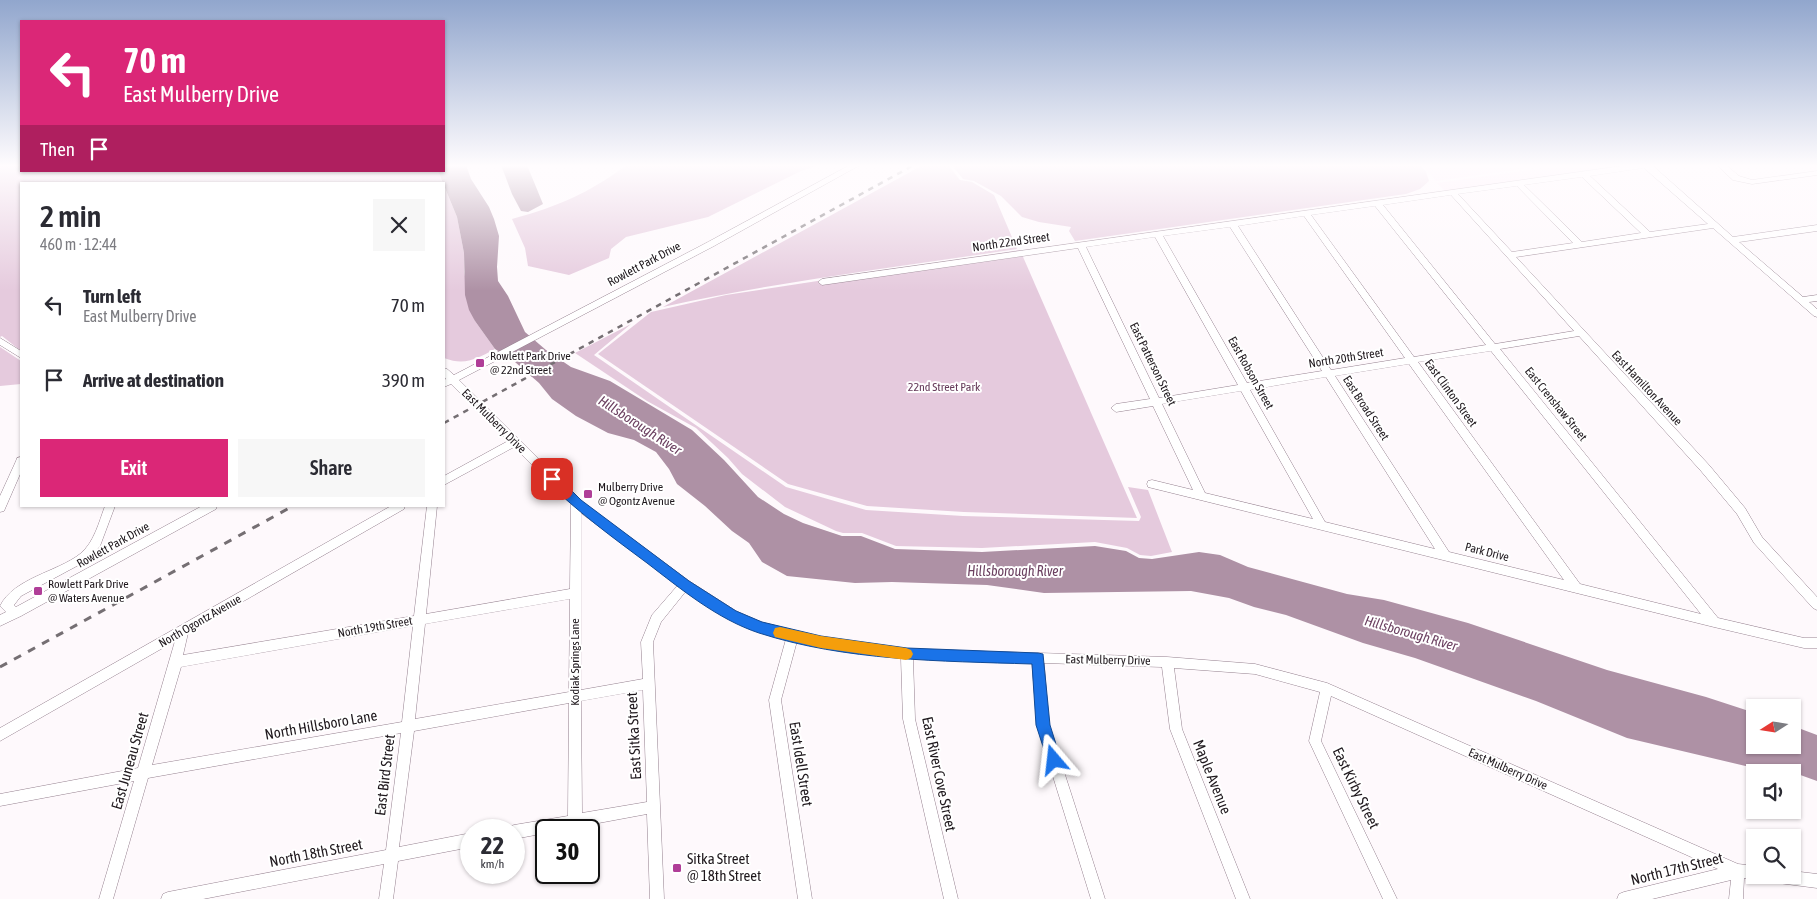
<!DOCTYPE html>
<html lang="en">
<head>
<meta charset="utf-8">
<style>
  :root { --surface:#fff; --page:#f7f7f7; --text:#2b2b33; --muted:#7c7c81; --accent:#db2777 }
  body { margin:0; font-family:"Asap Condensed",sans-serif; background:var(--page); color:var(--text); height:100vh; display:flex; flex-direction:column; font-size:19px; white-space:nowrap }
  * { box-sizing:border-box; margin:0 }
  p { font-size:16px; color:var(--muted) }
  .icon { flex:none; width:28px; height:28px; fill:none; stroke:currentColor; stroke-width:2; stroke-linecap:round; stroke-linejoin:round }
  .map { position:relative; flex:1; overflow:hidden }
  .panel { position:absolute; left:20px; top:182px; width:425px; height:325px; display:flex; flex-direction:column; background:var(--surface); border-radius:0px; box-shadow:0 1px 4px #0004 }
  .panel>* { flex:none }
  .banner { position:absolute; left:20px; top:20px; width:425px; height:152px; border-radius:0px; box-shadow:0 1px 4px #0004; background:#db2777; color:#fff; overflow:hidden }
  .needle { width:32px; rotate:258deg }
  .fabs { position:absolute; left:1746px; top:699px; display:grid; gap:10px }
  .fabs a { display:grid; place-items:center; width:55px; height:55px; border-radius:0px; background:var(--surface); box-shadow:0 1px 4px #0004; font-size:25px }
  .speed { position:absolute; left:460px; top:819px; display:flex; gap:10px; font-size:25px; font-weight:700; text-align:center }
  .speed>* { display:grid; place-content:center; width:65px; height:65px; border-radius:50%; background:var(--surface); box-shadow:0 1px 4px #0004; line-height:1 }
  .speed small { font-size:12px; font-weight:400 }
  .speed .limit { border:2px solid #111; border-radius:8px; background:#fff; color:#111 }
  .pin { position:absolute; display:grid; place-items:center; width:42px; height:42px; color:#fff; margin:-21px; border-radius:10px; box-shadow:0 2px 8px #0006 }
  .me { position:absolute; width:55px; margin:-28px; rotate:343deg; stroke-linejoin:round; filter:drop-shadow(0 0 4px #0008) }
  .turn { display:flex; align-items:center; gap:18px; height:105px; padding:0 20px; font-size:22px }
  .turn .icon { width:65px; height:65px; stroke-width:2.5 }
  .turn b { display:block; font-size:35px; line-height:42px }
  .then { display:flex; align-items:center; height:48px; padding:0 20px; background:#0003; gap:10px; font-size:19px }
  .round { display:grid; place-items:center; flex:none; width:52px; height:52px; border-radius:0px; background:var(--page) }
  .overview { display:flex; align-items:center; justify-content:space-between; height:85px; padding:0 20px }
  h1 { font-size:30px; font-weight:600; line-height:38px }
  .button { display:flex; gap:10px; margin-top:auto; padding:10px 20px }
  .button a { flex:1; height:58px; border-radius:0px; background:var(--accent); color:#fff; font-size:20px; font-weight:600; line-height:58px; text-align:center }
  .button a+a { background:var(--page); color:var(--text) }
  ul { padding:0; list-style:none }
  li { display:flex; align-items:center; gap:15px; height:75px; padding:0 20px }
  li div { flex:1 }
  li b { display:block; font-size:19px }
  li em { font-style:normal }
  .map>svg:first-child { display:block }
</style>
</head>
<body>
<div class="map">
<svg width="1817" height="899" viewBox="0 0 1817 899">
  <rect width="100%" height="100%" fill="#fef9fc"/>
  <g fill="#fdebf7">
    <path d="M1422 165H1550L1436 181Z"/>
    <path d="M1564 165H1633L1445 191 1437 183Z"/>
  </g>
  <g fill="#e5cadd">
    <path d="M0 165H21V171H438L443 184H21V351L2 336 0 337Z"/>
    <path d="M627 165H820L801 171 708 217 626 237 611 249 609 258 569 275 528 266 525 248 512 219C559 206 587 194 627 165Z"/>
    <path d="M923 165H948L960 180 972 182 994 195 1017 249C899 267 780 281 663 307Z"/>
    <path d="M952 165H1420L1426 172 1429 181 1420 189 1406 194 1075 241 1069 231 1071 227 1039 222 1022 217 1001 196 974 181 963 179Z"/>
    <path d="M444 186 457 217 464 253V272L475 321 495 349C476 359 465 366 444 358Z"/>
    <path d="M1020 250 1137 518 964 512 867 506 788 484 598 354 651 312 726 295Z"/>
    <path d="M631 324 594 355 786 487 866 510 963 516 1139 521 1141 517 1128 487 1148 490 1172 552 1151 556 1140 555 1127 548 1095 542 982 548 896 546 862 533H843L836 531 785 507 742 474 728 458 696 428 647 401 575 353Z"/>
    <path d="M0 347 21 361V384L0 386Z"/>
  </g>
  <g fill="#ae91a5">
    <path d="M444 165H466L471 179 489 207 494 219 499 236 497 267 498 281 508 296 525 332 546 350 571 367 610 381 692 430 724 460 758 497 784 514 803 523 842 536H861L895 549 982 552 1095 546 1126 551 1139 558 1152 559 1199 552 1220 555 1248 567 1347 594 1384 600 1468 623 1607 670 1706 697 1755 713V745H1792L1793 726 1817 735V781L1792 772 1778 769 1754 768 1627 738 1536 701 1415 658 1363 643 1286 615 1254 607 1229 598 1191 591 1044 593 987 585 892 582 855 583 787 576 762 562 749 543 732 531 705 506 677 484 669 469 656 452 634 440 608 433 576 416 552 399 539 383 515 362 495 349 475 321 469 310 465 295 464 253 457 217 438 171H444Z"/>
    <path d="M501 165H527L543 204 528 212 521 211 512 194Z"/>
  </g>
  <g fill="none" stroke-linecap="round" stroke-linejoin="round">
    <g stroke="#95818f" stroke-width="1">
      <g id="minor">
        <path d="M850 165H860L714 246 459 380 580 500 689 581 736 611 761 622 821 637 907 649 1167 657 1255 664 1327 683 1738 864 1755 866V875H1761L1760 878 1755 880 1744 878 1743 899H1729L1731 880 1652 899H1617L1619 894 1624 892 1718 869 1331 696 1321 741 1397 899H1383L1309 741 1320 692 1255 674 1174 668 1182 729 1250 899H1236L1170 729 1162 667 1044 663 1049 725 1105 899H1091L1037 725 1032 663 913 659 915 719 958 899H944L903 719 901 658 821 647 797 641 781 700 812 899H798L769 700 786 639 760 632 728 619 686 591 661 622 653 642 664 899H650L647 814 561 830H546V833L514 839V830H508L509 827 514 825 568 816 569 703 414 731 399 847 471 833V847L398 861 393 899H379L384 864 203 899H161L163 894 168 892 386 850 401 733 148 778 113 899H99L134 781 0 806V794L138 768 175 641 0 741V728L391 506H405L404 509 188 633 183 655 414 616 427 506H437L426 614 570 589 571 504 514 447 444 485V476L508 441 451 384 444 387V380L446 379 444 376V368L447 369 454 375 708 242ZM581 513 678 585 652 615 641 642 643 679 581 690ZM570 599 569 692 415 719 425 624ZM413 626 402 722 152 765 181 667ZM643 690 647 802 582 813 581 701Z"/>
        <path d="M1629 165H1652L1733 237 1817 225V231L1739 242 1803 297 1817 295V301L1809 302 1817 309V317L1814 316 1713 228 1516 257 1709 465 1745 508 1762 537 1817 597V610L1813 608 1754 543 1737 514 1701 471 1579 336 1500 349 1718 618 1804 638H1817V648H1804L1714 627 1148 487 1147 484 1148 481 1152 480 1193 490 1153 406 1116 412 1111 408 1116 404 1150 399 1078 248 822 285 818 282 822 279ZM1644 168 1708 224 1650 232 1590 176ZM1582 177 1641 233 1582 242 1524 185ZM1517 186 1573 243 1512 252 1458 194ZM1451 195 1574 331 1495 344 1383 205ZM1375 206 1486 345 1414 357 1311 215ZM1304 216 1405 358 1331 370 1238 226ZM1230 227 1322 371 1247 383 1163 236ZM1155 237 1238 385 1159 398 1086 247ZM1491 351 1701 614 1580 584 1418 362ZM1409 364 1564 580 1449 552 1335 376ZM1326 377 1435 549 1325 522 1250 390ZM1241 391 1313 519 1205 493 1162 404Z"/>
        <path d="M1717 165H1726L1739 176 1752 180 1817 171V175L1752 184 1733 180Z"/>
        <path d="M0 338 21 351V358L0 345Z"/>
        <path d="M21 457V472L4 511 0 512V496L16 461 17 458Z"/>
        <path d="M105 506H115L100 546 88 560 21 596 14 605 16 607 202 506H217L216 509 21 616 0 626V615L6 612 0 606C14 578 57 572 80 554 94 543 99 522 105 506Z"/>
        <path d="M1792 871 1817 874V888L1771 882 1766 880 1764 875H1792Z"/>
      </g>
    </g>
    <use href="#minor" fill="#fff" fill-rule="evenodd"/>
    <path stroke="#756f73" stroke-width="2.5" stroke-dasharray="5.5 5.5" stroke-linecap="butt" d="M444 423 914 165"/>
    <path stroke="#756f73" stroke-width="3" stroke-dasharray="8 8" stroke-linecap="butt" d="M0 667 293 506"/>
  </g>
  <linearGradient id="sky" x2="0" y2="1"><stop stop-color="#91a6cd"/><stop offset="0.57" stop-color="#fffcfe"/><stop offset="1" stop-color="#fffcfe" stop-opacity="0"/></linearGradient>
  <rect width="1817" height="291" fill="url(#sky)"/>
  <path fill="#1a73e8" stroke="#114b97" d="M552 474 556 475 581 500 689 581 736 611 762 622 821 636 907 648 1038 653 1043 654 1050 725 1061 760 1059 765 1054 767 1049 765 1036 725 1032 664C940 661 846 661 759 633 717 619 681 589 647 563 612 537 578 512 547 482L546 479 547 475Z"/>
  <path fill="#f59e0b" d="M780 627 821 636 906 648 911 650 913 654 911 658 906 660 821 648 775 637 773 633 775 628Z"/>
  <g fill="#b03e98" stroke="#fff" stroke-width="2">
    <rect x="475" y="358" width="10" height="10" rx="2.5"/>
    <rect x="583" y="489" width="10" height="10" rx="2.5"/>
    <rect x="33" y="586" width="10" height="10" rx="2.5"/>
    <rect x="672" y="863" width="10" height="10" rx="2.5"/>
  </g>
  <g text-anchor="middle" stroke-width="4" stroke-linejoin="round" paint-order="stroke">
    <g font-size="12" fill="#1f181d" stroke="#fff">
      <text transform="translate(1011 242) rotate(-8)" y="4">North 22nd Street</text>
      <text transform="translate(644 264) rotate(-28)" y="4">Rowlett Park Drive</text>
      <text transform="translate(1346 358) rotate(-9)" y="4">North 20th Street</text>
      <text transform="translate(1153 364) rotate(64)" y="4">East Patterson Street</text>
      <text transform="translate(1251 373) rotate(61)" y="4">East Robson Street</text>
      <text transform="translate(1647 388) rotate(47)" y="4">East Hamilton Avenue</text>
      <text transform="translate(1451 393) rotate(54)" y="4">East Clinton Street</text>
      <text transform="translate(1556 404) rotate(51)" y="4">East Crenshaw Street</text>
      <text transform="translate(1366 408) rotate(57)" y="4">East Broad Street</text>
      <text transform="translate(494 421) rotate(45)" y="4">East Mulberry Drive</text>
      <text transform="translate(113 545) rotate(-29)" y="4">Rowlett Park Drive</text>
      <text transform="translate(1487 552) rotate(14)" y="4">Park Drive</text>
      <text transform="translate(200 621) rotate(-30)" y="4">North Ogontz Avenue</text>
      <text transform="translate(375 627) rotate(-10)" y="4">North 19th Street</text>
      <text transform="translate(1108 660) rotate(1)" y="4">East Mulberry Drive</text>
      <text transform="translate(575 662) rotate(-90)" y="4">Kodiak Springs Lane</text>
      <text transform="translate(1508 769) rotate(24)" y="4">East Mulberry Drive</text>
    </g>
    <g font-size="12" fill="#1f181d" stroke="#fff" text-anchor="start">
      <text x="490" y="360">Rowlett Park Drive<tspan x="490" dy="14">@ 22nd Street</tspan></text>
      <text x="598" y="491">Mulberry Drive<tspan x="598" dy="14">@ Ogontz Avenue</tspan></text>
      <text x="48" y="588">Rowlett Park Drive<tspan x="48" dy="14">@ Waters Avenue</tspan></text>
    </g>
    <g font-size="12" fill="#663b5a" stroke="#fff">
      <text x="944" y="391">22nd Street Park</text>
    </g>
    <g font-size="14" font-style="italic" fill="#6c4161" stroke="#fff">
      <text transform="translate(640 425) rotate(33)" y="5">Hillsborough River</text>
      <text x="1015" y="576">Hillsborough River</text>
      <text transform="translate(1411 633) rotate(16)" y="5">Hillsborough River</text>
    </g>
    <g font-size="15" fill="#1f181d" stroke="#fff">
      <text transform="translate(321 725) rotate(-10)" y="5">North Hillsboro Lane</text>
      <text transform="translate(634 736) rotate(-93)" y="5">East Sitka Street</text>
      <text transform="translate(130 761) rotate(-74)" y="5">East Juneau Street</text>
      <text transform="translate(801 764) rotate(81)" y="5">East Idell Street</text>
      <text transform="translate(939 774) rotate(78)" y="5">East River Cove Street</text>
      <text transform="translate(385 775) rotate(-83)" y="5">East Bird Street</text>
      <text transform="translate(1212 777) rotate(68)" y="5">Maple Avenue</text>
      <text transform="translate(1356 788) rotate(64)" y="5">East Kirby Street</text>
      <text transform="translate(316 853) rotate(-11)" y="5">North 18th Street</text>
      <text transform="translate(1677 869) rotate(-14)" y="5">North 17th Street</text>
    </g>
    <g font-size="15" fill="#1f181d" stroke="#fff" text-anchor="start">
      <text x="687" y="864">Sitka Street<tspan x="687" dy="17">@ 18th Street</tspan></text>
    </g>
  </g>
</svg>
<div class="fabs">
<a><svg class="needle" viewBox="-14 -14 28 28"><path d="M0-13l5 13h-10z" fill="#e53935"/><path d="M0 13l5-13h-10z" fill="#7c7c81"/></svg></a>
<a><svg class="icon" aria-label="sound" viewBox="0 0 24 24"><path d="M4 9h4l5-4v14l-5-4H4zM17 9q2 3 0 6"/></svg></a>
<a><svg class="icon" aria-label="search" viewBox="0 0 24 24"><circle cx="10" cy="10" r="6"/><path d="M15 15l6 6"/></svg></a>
</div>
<div class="speed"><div>22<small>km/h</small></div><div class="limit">30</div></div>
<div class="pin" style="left:552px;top:479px;background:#d93025"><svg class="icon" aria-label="arrive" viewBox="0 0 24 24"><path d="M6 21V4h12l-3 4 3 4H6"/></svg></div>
<svg class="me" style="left:1054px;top:760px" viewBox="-20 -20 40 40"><path d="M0-17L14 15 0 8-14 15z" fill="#1a73e8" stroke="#fff" stroke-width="4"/></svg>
<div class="banner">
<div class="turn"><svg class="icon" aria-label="left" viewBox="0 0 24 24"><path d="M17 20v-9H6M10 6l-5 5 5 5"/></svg><div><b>70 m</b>East Mulberry Drive</div></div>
<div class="then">Then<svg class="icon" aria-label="arrive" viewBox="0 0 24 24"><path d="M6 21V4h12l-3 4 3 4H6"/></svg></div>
</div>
<section class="panel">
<div class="overview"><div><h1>2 min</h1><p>460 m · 12:44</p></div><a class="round"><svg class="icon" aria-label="close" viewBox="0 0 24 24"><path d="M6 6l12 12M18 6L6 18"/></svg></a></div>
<ul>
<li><svg class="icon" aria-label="left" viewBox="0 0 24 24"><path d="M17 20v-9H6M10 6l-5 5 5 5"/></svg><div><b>Turn left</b><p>East Mulberry Drive</p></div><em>70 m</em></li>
<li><svg class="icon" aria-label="arrive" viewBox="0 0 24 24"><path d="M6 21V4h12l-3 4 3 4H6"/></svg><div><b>Arrive at destination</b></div><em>390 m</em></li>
</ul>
<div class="button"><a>Exit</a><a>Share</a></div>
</section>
</div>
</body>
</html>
